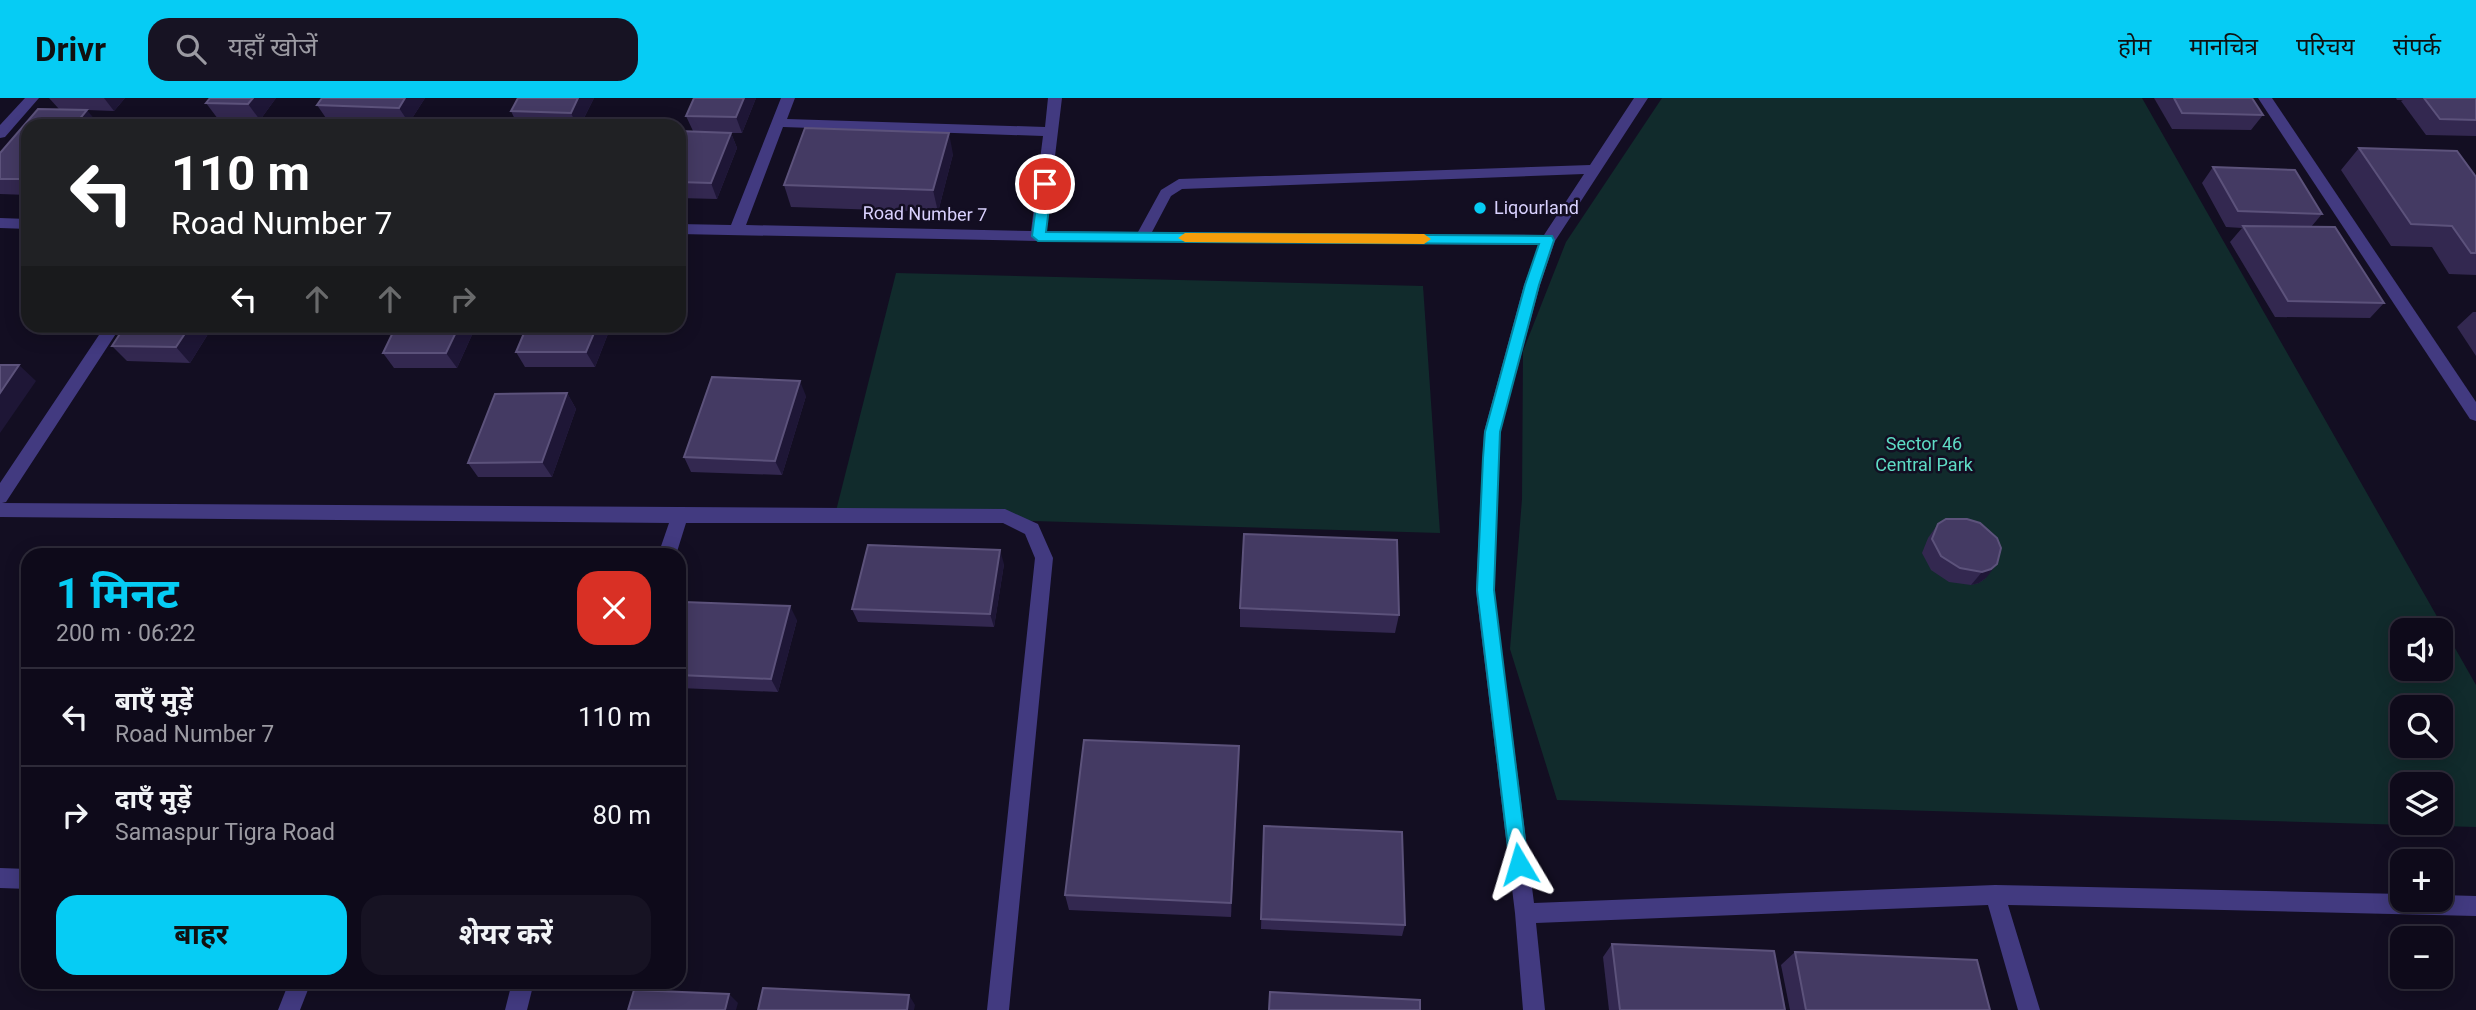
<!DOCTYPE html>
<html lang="hi">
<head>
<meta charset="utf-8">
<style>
  :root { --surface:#0e0a1a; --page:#171323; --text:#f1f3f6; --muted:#9b9aa2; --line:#2e2b39; --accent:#06ccf4 }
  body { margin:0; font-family:Roboto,"Noto Sans Devanagari",sans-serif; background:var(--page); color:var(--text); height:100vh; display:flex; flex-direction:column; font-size:26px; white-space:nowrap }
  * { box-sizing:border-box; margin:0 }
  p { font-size:23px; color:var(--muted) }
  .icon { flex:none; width:38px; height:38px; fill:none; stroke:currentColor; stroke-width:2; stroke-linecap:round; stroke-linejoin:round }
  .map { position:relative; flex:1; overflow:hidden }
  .panel { position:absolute; left:21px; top:450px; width:665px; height:441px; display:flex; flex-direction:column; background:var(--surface); border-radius:21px; box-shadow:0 4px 18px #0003,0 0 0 2px var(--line) }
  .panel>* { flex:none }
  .top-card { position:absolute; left:21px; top:21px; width:665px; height:214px; border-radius:21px; box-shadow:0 4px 18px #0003,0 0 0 2px var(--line); background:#202124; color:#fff; overflow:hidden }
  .fabs { position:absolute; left:2390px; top:520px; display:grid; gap:14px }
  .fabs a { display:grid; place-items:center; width:63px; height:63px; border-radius:14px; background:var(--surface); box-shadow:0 4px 18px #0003,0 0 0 2px var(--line); font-size:35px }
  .pin { position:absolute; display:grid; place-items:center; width:60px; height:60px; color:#fff; margin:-30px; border:4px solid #fff; border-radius:50%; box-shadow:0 2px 7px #0007 }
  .me { position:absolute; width:77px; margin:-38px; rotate:353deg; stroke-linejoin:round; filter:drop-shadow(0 0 5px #0008) }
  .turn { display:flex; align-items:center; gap:24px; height:147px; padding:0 35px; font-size:32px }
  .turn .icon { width:91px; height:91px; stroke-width:2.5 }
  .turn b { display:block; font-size:49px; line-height:60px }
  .lanes { display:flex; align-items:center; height:66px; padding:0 35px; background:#0003; justify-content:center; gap:35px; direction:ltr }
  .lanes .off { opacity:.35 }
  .round { display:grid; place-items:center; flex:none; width:74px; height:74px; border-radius:21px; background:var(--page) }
  .overview { display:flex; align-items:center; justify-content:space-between; height:119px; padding:0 35px }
  h1 { font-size:42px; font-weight:700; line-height:52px; color:var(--accent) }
  .button { display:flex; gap:14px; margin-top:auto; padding:14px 35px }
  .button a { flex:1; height:80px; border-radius:21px; background:var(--accent); color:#111; font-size:28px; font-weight:700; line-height:80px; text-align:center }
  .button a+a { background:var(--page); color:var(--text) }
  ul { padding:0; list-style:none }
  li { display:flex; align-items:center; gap:21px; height:98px; padding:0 35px; border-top:2px solid var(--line) }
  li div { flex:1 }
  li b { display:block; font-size:26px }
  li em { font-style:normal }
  header { display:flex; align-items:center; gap:42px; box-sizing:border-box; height:98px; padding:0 35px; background:var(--accent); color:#111 }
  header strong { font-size:33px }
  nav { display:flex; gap:38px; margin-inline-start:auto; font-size:24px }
  .search { width:490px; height:63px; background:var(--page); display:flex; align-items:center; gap:18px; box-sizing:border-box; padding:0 24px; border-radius:21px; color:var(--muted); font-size:26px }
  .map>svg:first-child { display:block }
</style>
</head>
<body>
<header>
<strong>Drivr</strong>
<div class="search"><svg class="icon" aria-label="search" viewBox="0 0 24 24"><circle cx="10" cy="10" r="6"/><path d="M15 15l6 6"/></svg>यहाँ खोजें</div>
<nav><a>होम</a><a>मानचित्र</a><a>परिचय</a><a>संपर्क</a></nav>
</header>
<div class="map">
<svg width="2476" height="912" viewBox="0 0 2476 912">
  <rect width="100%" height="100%" fill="#130e22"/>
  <g fill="#112b2c" fill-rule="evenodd">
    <path d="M1662 0H2142L2476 587V729L1557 702 1510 551 1522 401 1523 253 1566 144ZM2403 532H2441V570H2403ZM2403 609H2441V648H2403ZM2403 686H2441V724H2403Z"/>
    <path d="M896 175 1423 188 1440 435 835 417Z"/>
  </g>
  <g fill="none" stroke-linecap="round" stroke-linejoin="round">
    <g fill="#423a80" fill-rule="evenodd">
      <path d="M25 0H39L5 39 0 40V27Z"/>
      <path d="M781 0H795L787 21 1045 29 1048 0H1062L1046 133 1138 134 1161 92 1179 81 1590 67 1634 0H1648L1555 143 1540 187 1500 334 1494 493 1534 805 1995 787 2403 796V802H2441V797L2476 798V818L2008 807 2040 912H2018L1988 807 1536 825 1545 912H1523L1515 815 1476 493 1484 334 1524 187 1539 147 1038 143 679 136V126L731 127ZM783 29 1043 38 1031 133 746 127ZM1584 76 1544 137 1152 134 1171 98 1182 91Z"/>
      <path d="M2258 0H2272L2476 304V323L2470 321Z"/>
      <path d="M0 120 28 121V131L0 130Z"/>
      <path d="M105 228H121L6 404 2 405 1005 411 1038 426 1053 460 1009 912H987L1035 460 1025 436 1003 425H686L676 457H658L669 425 0 419V385Z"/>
      <path d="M0 770 28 771V791L0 790Z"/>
      <path d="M289 884H311L300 912H278Z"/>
      <path d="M512 884H534L527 912H505Z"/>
    </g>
  </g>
  <g fill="#332850">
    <path d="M49 0H125L114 13 59 11Z"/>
    <path d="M210 0H276L260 22 218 21 206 5Z"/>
    <path d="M425 0 409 25 328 23 317 7Z"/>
    <path d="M518 0H594L580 28H518L511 13Z"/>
    <path d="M756 0 742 35H731L737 50 717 101 679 100V33H693L686 18Z"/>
    <path d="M2154 0H2252L2263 17 2251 32 2172 31Z"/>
    <path d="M2396 0H2476V38L2426 37 2401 3 2403 2H2397Z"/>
    <path d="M28 28V97L0 96V55Z"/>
    <path d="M2359 50 2476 79V177L2449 176 2432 149 2391 148 2341 72Z"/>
    <path d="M953 56 938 114 791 109 784 87Z"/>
    <path d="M2213 69 2322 116 2311 129 2384 205 2370 220 2275 219 2230 144 2242 130 2226 129 2202 85Z"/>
    <path d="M2473 214H2476V258L2457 229Z"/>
    <path d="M125 228H213L190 265 127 263 112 248Z"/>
    <path d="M476 228 457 270H394L383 255Z"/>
    <path d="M527 228H611L595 269H525L516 254Z"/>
    <path d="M567 295 576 311 552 379H478L468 365Z"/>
    <path d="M806 298 782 377 691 374 684 359Z"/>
    <path d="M1946 421 1986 480 1979 485 1971 487 1949 484 1931 472 1922 455 1928 440 1938 426Z"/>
    <path d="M1004 466 994 529 858 524 852 511Z"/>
    <path d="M1240 510 1399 517 1395 535 1240 529Z"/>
    <path d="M679 519 797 522 778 594 679 590Z"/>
    <path d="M1239 648 1231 819 1069 812 1065 797Z"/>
    <path d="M1264 728 1405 827 1402 838 1261 831Z"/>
    <path d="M1612 846 1785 912H1609L1603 859Z"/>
    <path d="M1795 854 1990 912H1790L1781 867Z"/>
  </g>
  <g fill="#1e1636">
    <path d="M104 0H125L114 13Z"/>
    <path d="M253 0H276L260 22 248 6Z"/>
    <path d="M405 0H425L409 25 399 10Z"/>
    <path d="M578 0H594L580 28H577L571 15Z"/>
    <path d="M744 0H756L742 35 736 19Z"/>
    <path d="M87 12 100 28H74Z"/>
    <path d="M731 35 737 50 717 101 711 85Z"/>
    <path d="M949 35 953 56 938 114 933 92Z"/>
    <path d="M190 228H213L190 265 176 249Z"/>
    <path d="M459 228H476L457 270 446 255Z"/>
    <path d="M597 228H611L595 269 586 254Z"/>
    <path d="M19 267 36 283 0 335V295Z"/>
    <path d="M800 283 806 298 782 377 775 363Z"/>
    <path d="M567 295 576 311 552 379 542 364Z"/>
    <path d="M1000 452 1004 466 994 529 990 516Z"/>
    <path d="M1997 466 1986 480 1979 485 1971 487 1982 474Z"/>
    <path d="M790 508 797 522 778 594 771 581Z"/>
    <path d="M1239 648V665L1231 819V805Z"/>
    <path d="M729 896 738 905 736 912H725Z"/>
    <path d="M909 897 915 907 914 912H907Z"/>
  </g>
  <g fill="#443a63" stroke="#5c527b" stroke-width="2">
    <path d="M210 0H253L248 6 206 5Z"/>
    <path d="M322 0H405L399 10 317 7Z"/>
    <path d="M518 0H578L571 15 511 13Z"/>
    <path d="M694 0H744L736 19 686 18Z"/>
    <path d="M2174 0H2252L2263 17 2182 15Z"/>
    <path d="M2424 0H2476V22L2440 21Z"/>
    <path d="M38 11 87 12 74 28H28V81H0V55Z"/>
    <path d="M805 30 949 35 933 92 784 87Z"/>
    <path d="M679 33 731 35 711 85 679 84Z"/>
    <path d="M2359 50 2457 53 2476 79V155H2471L2452 128 2411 126Z"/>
    <path d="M2213 69 2295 72 2322 116 2238 113Z"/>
    <path d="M2243 128 2335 129 2384 205 2288 203Z"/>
    <path d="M125 228H190L176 249 112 248Z"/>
    <path d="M396 228H459L446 255H383Z"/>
    <path d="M527 228H597L586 254H516Z"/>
    <path d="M0 267H19L0 295Z"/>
    <path d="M712 279 800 283 775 363 684 359Z"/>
    <path d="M567 295 542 364 468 365 495 296Z"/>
    <path d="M1946 421H1967L1980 425 1997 440 2001 450 1997 466 1991 471 1982 474 1960 470 1941 458 1932 441 1938 426Z"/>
    <path d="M1244 436 1397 442 1399 517 1240 510Z"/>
    <path d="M868 447 1000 452 990 516 852 511Z"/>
    <path d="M380 453 426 454 425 457H379Z"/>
    <path d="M684 504 790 508 771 581 679 577V519Z"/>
    <path d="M1084 642 1239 648 1231 805 1065 797Z"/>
    <path d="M1264 728 1402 734 1405 827 1261 821Z"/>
    <path d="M1612 846 1774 853 1785 912H1620Z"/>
    <path d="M1795 854 1977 862 1990 912H1806Z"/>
    <path d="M763 890 909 897 907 912H758Z"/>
    <path d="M634 892 729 896 725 912H628Z"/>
    <path d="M1270 894 1420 902V912H1269Z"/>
  </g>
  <path fill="#06ccf4" stroke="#04859f" stroke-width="2" d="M1045 82 1052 86 1046 134 1552 138 1554 142 1539 187 1500 334 1499 360 1494 492 1528 766 1526 773 1519 775 1512 773 1510 766 1477 492 1483 360 1485 334 1525 187 1539 146 1038 143 1032 138 1039 86Z"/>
  <path fill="#f59e0b" d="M1185 135 1424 136 1431 141 1424 146 1185 144 1178 140Z"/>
  <circle fill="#06ccf4" stroke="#130e22" stroke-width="2.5" cx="1480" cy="110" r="7"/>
  <g text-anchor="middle" stroke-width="5" stroke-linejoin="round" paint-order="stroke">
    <g font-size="18" fill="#d9d1fe" stroke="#130e22" text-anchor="start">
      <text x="1494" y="116">Liqourland</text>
    </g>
    <g font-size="18" fill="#d9d1fe" stroke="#130e22">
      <text transform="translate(925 116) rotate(1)" y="6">Road Number 7</text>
    </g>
    <g font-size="18" fill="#5edcc5" stroke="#130e22">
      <text x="1924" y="352">Sector 46<tspan x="1924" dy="21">Central Park</tspan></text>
    </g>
  </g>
</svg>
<div class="fabs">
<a><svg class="icon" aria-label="sound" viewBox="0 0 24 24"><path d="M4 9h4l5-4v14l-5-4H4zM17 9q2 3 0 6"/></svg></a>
<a><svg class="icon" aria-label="search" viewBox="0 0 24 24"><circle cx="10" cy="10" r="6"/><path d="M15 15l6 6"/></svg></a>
<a><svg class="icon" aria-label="layers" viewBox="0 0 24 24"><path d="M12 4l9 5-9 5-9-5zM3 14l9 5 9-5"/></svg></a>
<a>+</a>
<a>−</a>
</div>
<div class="pin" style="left:1045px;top:86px;background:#d93025"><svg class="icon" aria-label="arrive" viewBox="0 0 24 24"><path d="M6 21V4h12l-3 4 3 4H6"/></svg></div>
<svg class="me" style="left:1519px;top:766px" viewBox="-20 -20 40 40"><path d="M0-17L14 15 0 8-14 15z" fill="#06ccf4" stroke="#fff" stroke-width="4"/></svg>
<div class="top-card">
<div class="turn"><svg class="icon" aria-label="left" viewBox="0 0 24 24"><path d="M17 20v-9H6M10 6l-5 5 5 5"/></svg><div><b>110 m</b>Road Number 7</div></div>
<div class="lanes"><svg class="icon" aria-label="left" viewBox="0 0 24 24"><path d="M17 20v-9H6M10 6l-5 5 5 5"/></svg><svg class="icon off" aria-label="ahead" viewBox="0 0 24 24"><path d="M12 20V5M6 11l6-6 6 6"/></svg><svg class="icon off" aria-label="ahead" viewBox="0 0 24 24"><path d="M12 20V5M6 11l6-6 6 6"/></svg><svg class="icon off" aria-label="right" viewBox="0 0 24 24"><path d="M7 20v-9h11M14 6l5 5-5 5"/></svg></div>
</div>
<section class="panel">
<div class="overview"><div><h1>1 मिनट</h1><p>200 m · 06:22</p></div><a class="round" style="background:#d93025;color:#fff"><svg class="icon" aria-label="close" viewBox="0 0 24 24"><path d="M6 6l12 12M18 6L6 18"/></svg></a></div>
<ul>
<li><svg class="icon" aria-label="left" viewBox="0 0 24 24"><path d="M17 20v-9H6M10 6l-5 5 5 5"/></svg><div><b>बाएँ मुड़ें</b><p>Road Number 7</p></div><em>110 m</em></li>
<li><svg class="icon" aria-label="right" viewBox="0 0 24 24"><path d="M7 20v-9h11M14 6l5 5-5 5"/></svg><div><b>दाएँ मुड़ें</b><p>Samaspur Tigra Road</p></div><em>80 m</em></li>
</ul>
<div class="button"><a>बाहर</a><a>शेयर करें</a></div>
</section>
</div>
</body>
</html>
